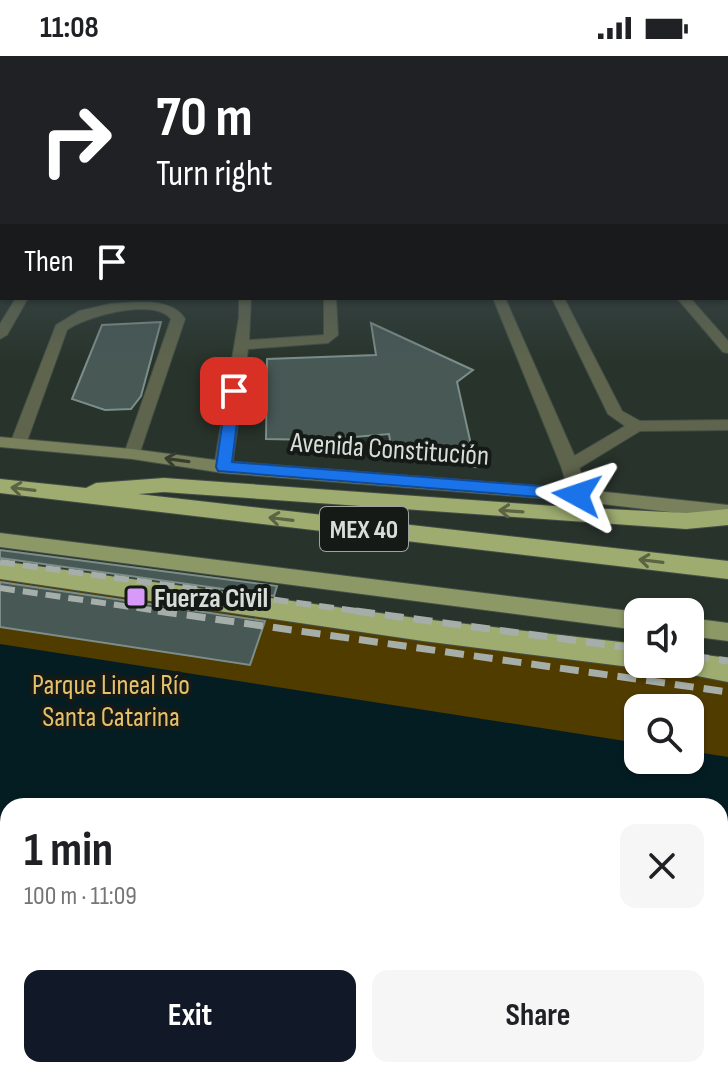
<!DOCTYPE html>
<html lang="en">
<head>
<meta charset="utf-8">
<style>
  :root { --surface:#fff; --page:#f6f6f6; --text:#202124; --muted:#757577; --accent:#111827 }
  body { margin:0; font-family:"Sofia Sans Condensed",sans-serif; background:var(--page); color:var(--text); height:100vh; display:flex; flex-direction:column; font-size:30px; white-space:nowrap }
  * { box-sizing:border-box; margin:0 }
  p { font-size:26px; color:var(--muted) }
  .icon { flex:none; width:44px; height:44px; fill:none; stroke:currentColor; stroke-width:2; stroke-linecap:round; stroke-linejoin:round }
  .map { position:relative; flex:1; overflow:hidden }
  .details { position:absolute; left:0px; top:742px; width:728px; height:280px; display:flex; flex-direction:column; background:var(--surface); border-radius:24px 24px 0 0; box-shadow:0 2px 6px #0004 }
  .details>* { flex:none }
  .hud { position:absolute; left:0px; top:0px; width:728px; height:244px; box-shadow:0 2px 6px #0004; background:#202124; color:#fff; overflow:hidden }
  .controls { position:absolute; left:624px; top:542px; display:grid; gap:16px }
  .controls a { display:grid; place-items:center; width:80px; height:80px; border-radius:16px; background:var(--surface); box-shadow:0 2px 6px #0004; font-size:40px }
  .pin { position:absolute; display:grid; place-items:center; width:68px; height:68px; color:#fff; margin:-34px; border-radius:16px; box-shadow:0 4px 12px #0006 }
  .me { position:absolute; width:88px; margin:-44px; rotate:275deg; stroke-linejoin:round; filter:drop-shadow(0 0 6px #0008) }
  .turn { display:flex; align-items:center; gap:28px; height:168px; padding:0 24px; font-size:36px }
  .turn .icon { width:104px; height:104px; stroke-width:2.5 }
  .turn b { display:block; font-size:56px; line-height:68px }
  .then { display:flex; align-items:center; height:76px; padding:0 24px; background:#0003; gap:16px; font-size:30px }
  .round { display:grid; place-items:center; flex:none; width:84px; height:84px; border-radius:16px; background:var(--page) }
  .headline { display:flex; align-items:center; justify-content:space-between; height:136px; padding:0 24px }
  h1 { font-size:48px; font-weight:700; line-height:60px }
  .button { display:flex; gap:16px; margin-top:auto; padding:16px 24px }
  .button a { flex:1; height:92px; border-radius:16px; background:var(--accent); color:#fff; font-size:32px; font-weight:700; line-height:92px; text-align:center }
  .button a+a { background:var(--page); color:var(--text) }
  .status { display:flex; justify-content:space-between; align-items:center; height:56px; padding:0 40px; background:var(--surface); direction:ltr }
  .status svg { height:22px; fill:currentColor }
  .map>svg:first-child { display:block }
</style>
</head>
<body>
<div class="status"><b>11:08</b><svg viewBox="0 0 49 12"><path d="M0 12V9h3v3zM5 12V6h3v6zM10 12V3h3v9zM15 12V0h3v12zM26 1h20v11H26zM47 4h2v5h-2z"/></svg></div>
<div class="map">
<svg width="728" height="1022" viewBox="0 0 728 1022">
  <rect width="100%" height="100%" fill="#28332b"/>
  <path fill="#513c00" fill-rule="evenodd" d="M0 522 638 608H682L728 614V1022H0ZM638 652H690V704H638ZM8 750H720V1014H8Z"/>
  <path fill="#041d23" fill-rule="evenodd" d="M0 588 638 687V704H690V695L728 701V1022H0ZM8 750H720V1014H8Z"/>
  <g fill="#475855" stroke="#7c8e8a" stroke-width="2">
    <path d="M161 266 141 340 131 353 105 354 72 343 102 269Z"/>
    <path d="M371 267 473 314 457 326 476 411 392 397 389 378 318 384 266 383 267 303 376 299Z"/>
    <path d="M0 494 277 530 274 540 0 502Z"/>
    <path d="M0 526 265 565 250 609 0 571Z"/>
  </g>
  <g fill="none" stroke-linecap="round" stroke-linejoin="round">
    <g stroke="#444e47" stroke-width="2">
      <g id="lane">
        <rect x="0" y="223" width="2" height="8"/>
        <path d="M16 242H28L7 279 0 283V268Z"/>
        <path d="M239 242H251L249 284 324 279V242H336L338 279 328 287 248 293 232 411 223 417 214 411 239 261Z"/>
        <path d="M552 242H564L622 355 640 365 728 364V374L640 375 576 414H564L561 410 564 406 625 370 608 358Z"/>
        <path d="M677 242H690L728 285V297L723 296Z"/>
        <path d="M110 248C133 247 171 240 185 263L138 402H126L124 398 171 263C155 241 86 260 67 274L26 388 24 392H12L10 388 56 269 79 255Z"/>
      </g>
    </g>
    <g stroke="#444e47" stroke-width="2">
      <g id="street">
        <rect x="726" y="190" width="2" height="8"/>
        <path d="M493 242H505L579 410 586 439 583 443H571L561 410Z"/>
      </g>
    </g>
    <g stroke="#444e47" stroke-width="2">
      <path id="secondary" d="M0 381 132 393 223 405 577 433 728 449V463L577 445 223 417 132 403 0 391Z"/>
    </g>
    <g stroke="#444e47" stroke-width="2">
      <g id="primary">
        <path d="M0 477 638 556V574L0 491Z"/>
        <path d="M690 562 728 567V585L690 580Z"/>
      </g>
    </g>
    <g stroke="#444e47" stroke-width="2">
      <g id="highway">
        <path d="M164 422 568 451 686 457 728 453V469L686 473 164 436 138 438 728 505V523L0 437V423L86 432 96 427Z"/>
        <path d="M0 505 423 563 638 588V608H648L638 612 423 585 0 523Z"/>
        <path d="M690 597 728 602V626L677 616 673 608H690Z"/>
      </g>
    </g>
    <use href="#lane" fill="#5f654d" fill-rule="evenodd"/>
    <use href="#street" fill="#5f654d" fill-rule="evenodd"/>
    <use href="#secondary" fill="#78815b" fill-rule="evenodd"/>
    <use href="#primary" fill="#8c9866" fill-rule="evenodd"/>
    <use href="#highway" fill="#9eac70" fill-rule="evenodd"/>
    <g stroke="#a6aea9" stroke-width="6" stroke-dasharray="15 8" stroke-linecap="butt">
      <path d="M0 506 371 557"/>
      <path d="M0 532 172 557"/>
    </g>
    <g stroke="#a6aea9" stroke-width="7" stroke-dasharray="19 10" stroke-linecap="butt">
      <path d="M158 555 728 636"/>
      <path d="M356 555 638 593"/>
      <path d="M690 600 728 605"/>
    </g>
  </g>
  <defs><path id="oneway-shaft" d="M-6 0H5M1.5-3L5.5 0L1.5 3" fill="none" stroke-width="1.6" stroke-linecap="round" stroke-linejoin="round" transform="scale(2)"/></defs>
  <use stroke="#383e2e" href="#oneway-shaft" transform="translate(177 404) rotate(-172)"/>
  <g stroke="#5a6343">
    <use href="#oneway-shaft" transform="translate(23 433) rotate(-173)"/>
    <use href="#oneway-shaft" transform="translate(511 455) rotate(-176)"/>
    <use href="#oneway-shaft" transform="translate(281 463) rotate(-173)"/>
    <use href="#oneway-shaft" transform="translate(651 505) rotate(-173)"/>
  </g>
  <linearGradient id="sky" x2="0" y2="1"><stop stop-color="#161c18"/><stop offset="0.53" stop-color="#425055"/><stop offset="1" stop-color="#425055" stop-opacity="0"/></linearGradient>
  <rect width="728" height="307" fill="url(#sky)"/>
  <path fill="#1a73e8" stroke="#114b97" stroke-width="2" d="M234 331 241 335 232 406 577 433 585 439 577 444 218 415 216 411 227 335Z"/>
  <rect fill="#d89af8" stroke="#151a16" stroke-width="3" x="126" y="531" width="20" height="20" rx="4"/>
  <g text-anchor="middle" stroke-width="8" stroke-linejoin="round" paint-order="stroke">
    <rect fill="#151a16" stroke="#9da39e" stroke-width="2" x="320" y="451" width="88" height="44" rx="6"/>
    <g font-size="26" font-weight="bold" fill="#d7ded9">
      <text x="364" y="482">MEX 40</text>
    </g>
    <g font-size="28" fill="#d7ded9" stroke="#151a16">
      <text transform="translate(390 392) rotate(4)" y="10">Avenida Constitución</text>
    </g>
    <g font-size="28" font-weight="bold" fill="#d7ded9" stroke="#151a16" text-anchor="start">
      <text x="154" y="551">Fuerza Civil</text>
    </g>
    <g font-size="28" fill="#e5c16b" stroke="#151a16">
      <text x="111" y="638">Parque Lineal Río<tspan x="111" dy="32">Santa Catarina</tspan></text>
    </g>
  </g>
</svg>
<div class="controls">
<a><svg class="icon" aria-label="sound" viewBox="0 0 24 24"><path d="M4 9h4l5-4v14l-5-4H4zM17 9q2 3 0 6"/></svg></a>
<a><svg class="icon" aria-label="search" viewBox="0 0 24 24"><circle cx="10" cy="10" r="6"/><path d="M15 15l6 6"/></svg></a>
</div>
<div class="pin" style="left:234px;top:335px;background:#d93025"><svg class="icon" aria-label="arrive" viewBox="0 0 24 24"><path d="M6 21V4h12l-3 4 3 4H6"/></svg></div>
<svg class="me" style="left:577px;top:439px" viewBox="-20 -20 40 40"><path d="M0-17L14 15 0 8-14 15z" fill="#1a73e8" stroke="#fff" stroke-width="4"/></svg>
<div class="hud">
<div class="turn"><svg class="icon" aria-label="right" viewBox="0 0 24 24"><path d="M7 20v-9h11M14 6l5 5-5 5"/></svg><div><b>70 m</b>Turn right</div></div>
<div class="then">Then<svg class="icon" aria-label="arrive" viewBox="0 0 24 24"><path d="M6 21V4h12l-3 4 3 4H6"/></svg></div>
</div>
<section class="details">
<div class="headline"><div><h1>1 min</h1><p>100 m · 11:09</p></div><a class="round"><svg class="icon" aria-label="close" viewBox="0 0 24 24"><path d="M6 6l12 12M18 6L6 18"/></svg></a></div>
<div class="button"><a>Exit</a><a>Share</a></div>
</section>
</div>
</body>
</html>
